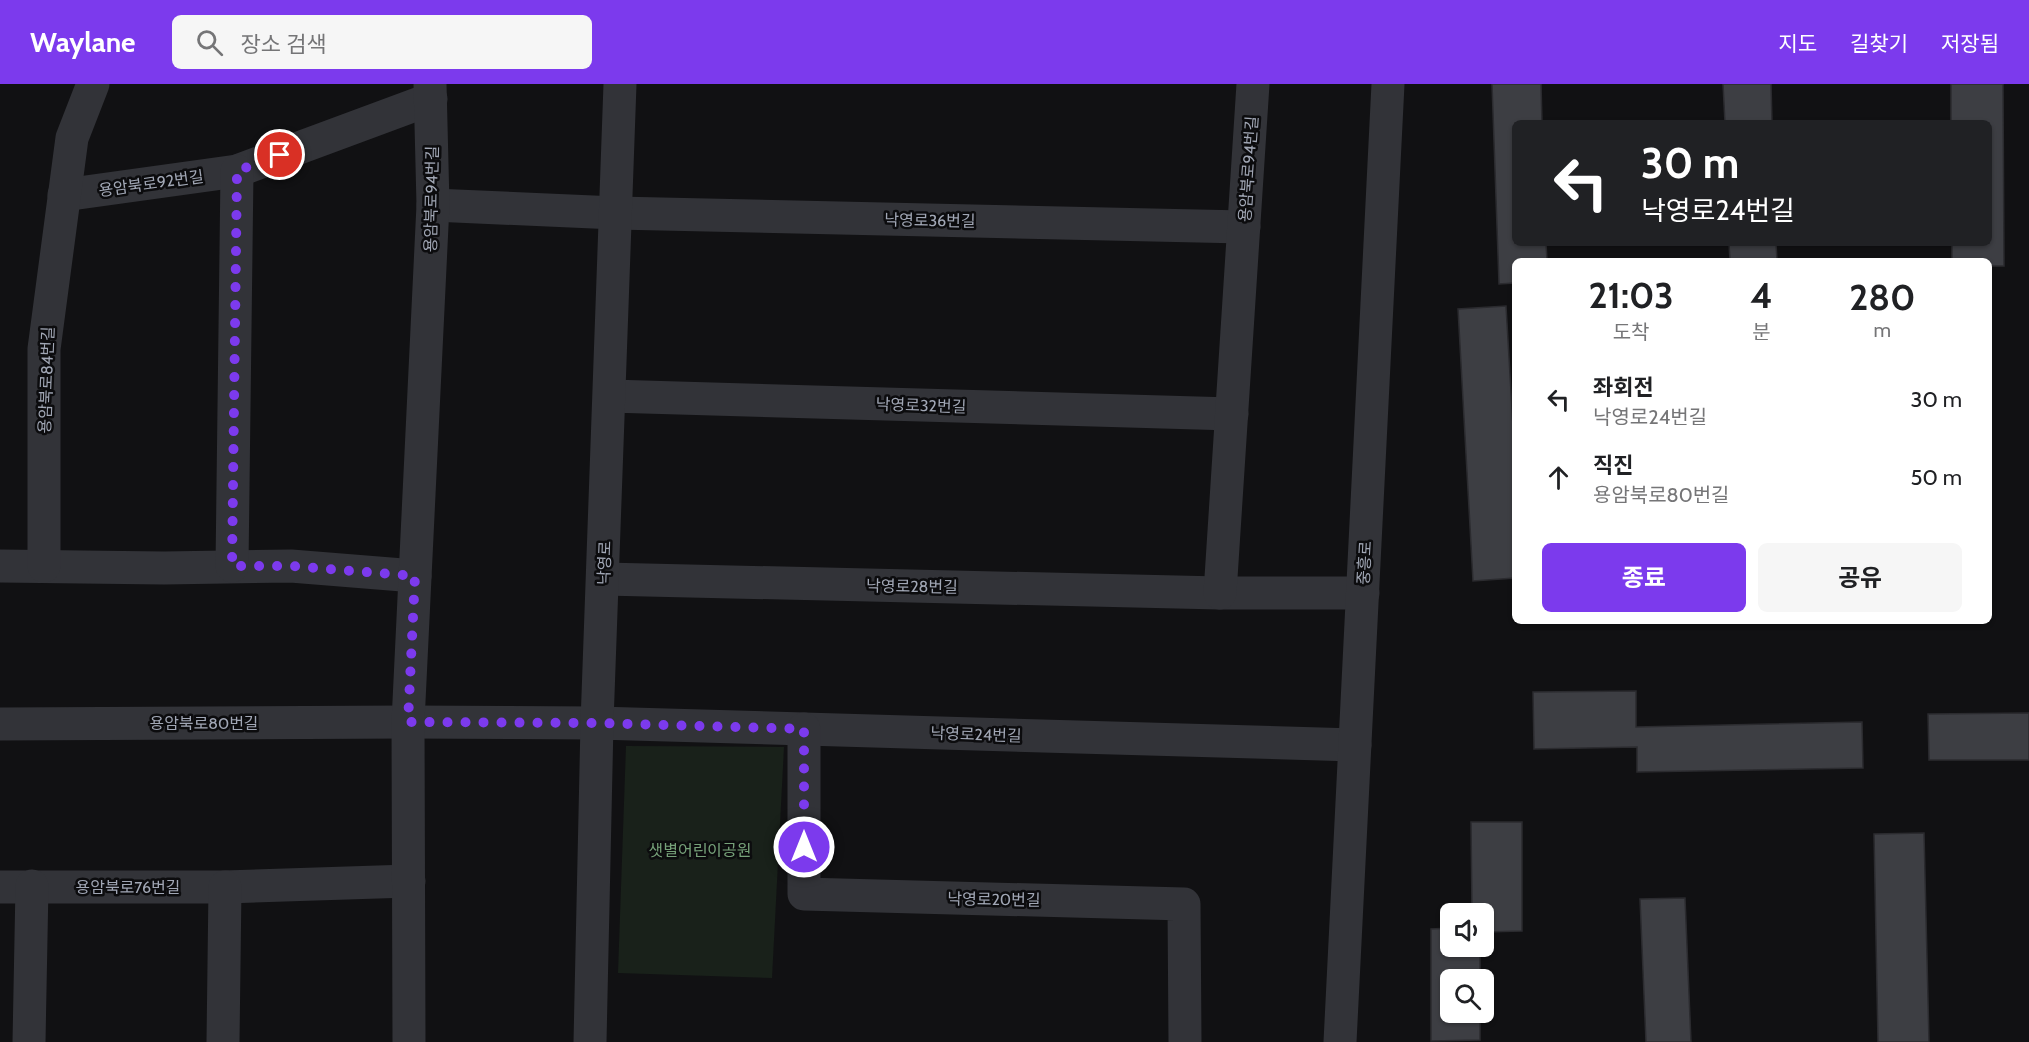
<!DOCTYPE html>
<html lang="ko">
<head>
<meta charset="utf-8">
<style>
  :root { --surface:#fff; --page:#f6f6f6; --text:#202124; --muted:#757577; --accent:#7c3aed }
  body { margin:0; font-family:Cabin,"Noto Sans KR",sans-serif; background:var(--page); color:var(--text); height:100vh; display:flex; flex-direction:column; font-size:22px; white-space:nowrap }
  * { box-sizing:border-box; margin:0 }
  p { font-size:20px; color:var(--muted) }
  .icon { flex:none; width:33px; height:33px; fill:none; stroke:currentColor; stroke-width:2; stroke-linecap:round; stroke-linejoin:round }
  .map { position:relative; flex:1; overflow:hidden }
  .side { position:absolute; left:1512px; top:174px; width:480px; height:366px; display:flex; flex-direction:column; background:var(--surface); border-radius:9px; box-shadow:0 2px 4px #0004 }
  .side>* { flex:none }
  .hud { position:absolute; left:1512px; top:36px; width:480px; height:126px; border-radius:9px; box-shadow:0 2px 4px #0004; background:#202124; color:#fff; overflow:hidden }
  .buttons { position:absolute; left:1440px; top:819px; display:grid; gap:12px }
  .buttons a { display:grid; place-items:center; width:54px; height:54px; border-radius:9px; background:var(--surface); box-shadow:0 2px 4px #0004; font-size:30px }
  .pin { position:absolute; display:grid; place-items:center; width:51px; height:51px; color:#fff; margin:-26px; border:3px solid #fff; border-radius:50%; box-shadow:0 2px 6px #0007 }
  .me { position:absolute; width:66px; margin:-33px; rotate:0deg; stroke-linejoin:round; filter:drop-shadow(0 0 4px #0008) }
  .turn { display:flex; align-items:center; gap:21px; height:126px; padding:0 30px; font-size:27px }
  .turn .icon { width:78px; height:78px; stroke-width:2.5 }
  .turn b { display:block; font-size:42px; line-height:51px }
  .eta { display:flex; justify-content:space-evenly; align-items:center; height:102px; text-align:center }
  .eta b { font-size:36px; font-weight:700; line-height:42px }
  .button { display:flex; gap:12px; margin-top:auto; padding:12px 30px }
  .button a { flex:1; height:69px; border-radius:9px; background:var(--accent); color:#fff; font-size:24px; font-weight:700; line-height:69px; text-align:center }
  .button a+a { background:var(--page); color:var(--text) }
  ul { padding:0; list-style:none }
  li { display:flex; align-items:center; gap:18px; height:78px; padding:0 30px }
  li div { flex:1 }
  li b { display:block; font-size:22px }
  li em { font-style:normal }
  header { display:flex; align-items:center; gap:36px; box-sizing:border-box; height:84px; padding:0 30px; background:var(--accent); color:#fff }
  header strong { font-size:28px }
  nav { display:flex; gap:33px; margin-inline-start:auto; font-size:21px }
  .search { width:420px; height:54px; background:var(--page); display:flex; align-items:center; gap:15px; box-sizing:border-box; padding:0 21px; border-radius:9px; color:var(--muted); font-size:22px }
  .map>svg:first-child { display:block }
</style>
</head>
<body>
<header>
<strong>Waylane</strong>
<div class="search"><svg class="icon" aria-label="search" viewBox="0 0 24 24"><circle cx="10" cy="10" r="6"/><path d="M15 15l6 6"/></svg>장소 검색</div>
<nav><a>지도</a><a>길찾기</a><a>저장됨</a></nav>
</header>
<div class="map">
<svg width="2029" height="958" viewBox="0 0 2029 958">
  <rect width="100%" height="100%" fill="#111113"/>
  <path fill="#19211a" d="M626 662 784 663 772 894 618 889Z"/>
  <g fill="#3d3e43" stroke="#2b2b2f" stroke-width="1.5">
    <path d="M1492 0H1541L1542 39H1515V159H1546L1547 177H1515V199L1499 200Z"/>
    <path d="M1723 0H1771L1772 39H1725Z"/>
    <path d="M1951 0H2003L2004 182H1989V177H1952V159H1989V39H1951Z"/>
    <path d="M1729 159H1776L1777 177H1730Z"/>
    <path d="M1506 222 1515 376V494L1473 497 1458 225Z"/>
    <path d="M1636 607V643L1862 638 1863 684 1637 688V663L1534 665 1533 608Z"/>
    <path d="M2029 629V676H1929L1928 630Z"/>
    <path d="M1471 738H1522V847L1484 848V830H1472Z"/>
    <path d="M1924 749 1929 958H1878L1874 750Z"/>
    <path d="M1685 814 1691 958H1646L1640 815Z"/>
    <path d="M1450 844V862H1480V896H1450V928H1480V956L1431 957V845Z"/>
  </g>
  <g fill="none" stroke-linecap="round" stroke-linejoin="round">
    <g stroke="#323338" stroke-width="33">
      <path d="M64 111 237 87 431 15"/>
      <path d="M433 121 616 129 1244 143"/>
      <path d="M610 312 1232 330"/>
      <path d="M0 482 164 484 291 482 415 492"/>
      <path d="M44 482V265L72 54 93 0"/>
      <path d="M232 482 237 87"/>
      <path d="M604 495 1220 509H1363"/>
      <path d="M1220 509 1253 0"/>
      <path d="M0 640 408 638 597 639 1355 661"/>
      <path d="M804 645V810L1184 820 1185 958"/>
      <path d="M0 803H225L409 797"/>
      <path d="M29 958 32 802"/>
      <path d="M223 958 225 803"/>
      <path d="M409 958 408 638 433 121 430 0"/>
      <path d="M590 958 597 639 620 0"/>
      <path d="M1340 958 1388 0"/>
    </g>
  </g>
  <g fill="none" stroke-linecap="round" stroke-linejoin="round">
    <path stroke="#7c3aed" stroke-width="10" stroke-dasharray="0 18" d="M280 71 237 87 232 482H291L415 492 408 638 597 639 804 645V763"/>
  </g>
  <g text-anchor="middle" stroke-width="5" stroke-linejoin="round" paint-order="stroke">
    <g font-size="16" fill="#a1a7b5" stroke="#0c0c0e">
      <text transform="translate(1248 85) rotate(-86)" y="6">용암북로94번길</text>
      <text transform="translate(151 99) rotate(-8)" y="6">용암북로92번길</text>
      <text transform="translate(431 115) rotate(-89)" y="6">용암북로94번길</text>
      <text transform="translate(930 136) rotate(1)" y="6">낙영로36번길</text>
      <text transform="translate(46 296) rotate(-88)" y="6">용암북로84번길</text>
      <text transform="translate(921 321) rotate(2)" y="6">낙영로32번길</text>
      <text transform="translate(604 479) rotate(-88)" y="6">낙영로</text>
      <text transform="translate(1364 479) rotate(-87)" y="6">중흥로</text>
      <text transform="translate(912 502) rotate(1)" y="6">낙영로28번길</text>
      <text x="204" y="645">용암북로80번길</text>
      <text transform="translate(976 650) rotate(2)" y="6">낙영로24번길</text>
      <text x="128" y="809">용암북로76번길</text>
      <text transform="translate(994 815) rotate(1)" y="6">낙영로20번길</text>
    </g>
    <g font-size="16" fill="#76a179" stroke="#0c0c0e">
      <text x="700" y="772">샛별어린이공원</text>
    </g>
  </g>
</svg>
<div class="buttons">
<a><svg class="icon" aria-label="sound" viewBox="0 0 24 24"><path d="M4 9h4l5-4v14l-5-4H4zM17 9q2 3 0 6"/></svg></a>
<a><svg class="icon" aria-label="search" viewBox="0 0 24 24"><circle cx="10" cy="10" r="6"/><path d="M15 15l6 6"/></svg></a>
</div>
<div class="pin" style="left:280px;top:71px;background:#d93025"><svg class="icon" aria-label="arrive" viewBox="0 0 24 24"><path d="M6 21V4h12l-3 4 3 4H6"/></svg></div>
<svg class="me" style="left:804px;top:763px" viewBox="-20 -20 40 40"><circle r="17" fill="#7c3aed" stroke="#fff" stroke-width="3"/><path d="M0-11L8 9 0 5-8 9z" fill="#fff"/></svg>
<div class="hud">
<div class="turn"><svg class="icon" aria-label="left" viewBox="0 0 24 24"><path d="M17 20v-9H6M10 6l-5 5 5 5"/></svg><div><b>30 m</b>낙영로24번길</div></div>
</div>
<section class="side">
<div class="eta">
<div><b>21:03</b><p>도착</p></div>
<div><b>4</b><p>분</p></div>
<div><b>280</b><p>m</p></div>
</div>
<ul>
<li><svg class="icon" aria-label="left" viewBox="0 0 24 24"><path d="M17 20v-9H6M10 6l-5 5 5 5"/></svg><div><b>좌회전</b><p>낙영로24번길</p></div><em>30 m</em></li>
<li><svg class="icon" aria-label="ahead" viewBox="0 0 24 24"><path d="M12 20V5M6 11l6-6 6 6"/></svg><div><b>직진</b><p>용암북로80번길</p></div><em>50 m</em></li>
</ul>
<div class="button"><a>종료</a><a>공유</a></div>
</section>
</div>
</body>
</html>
